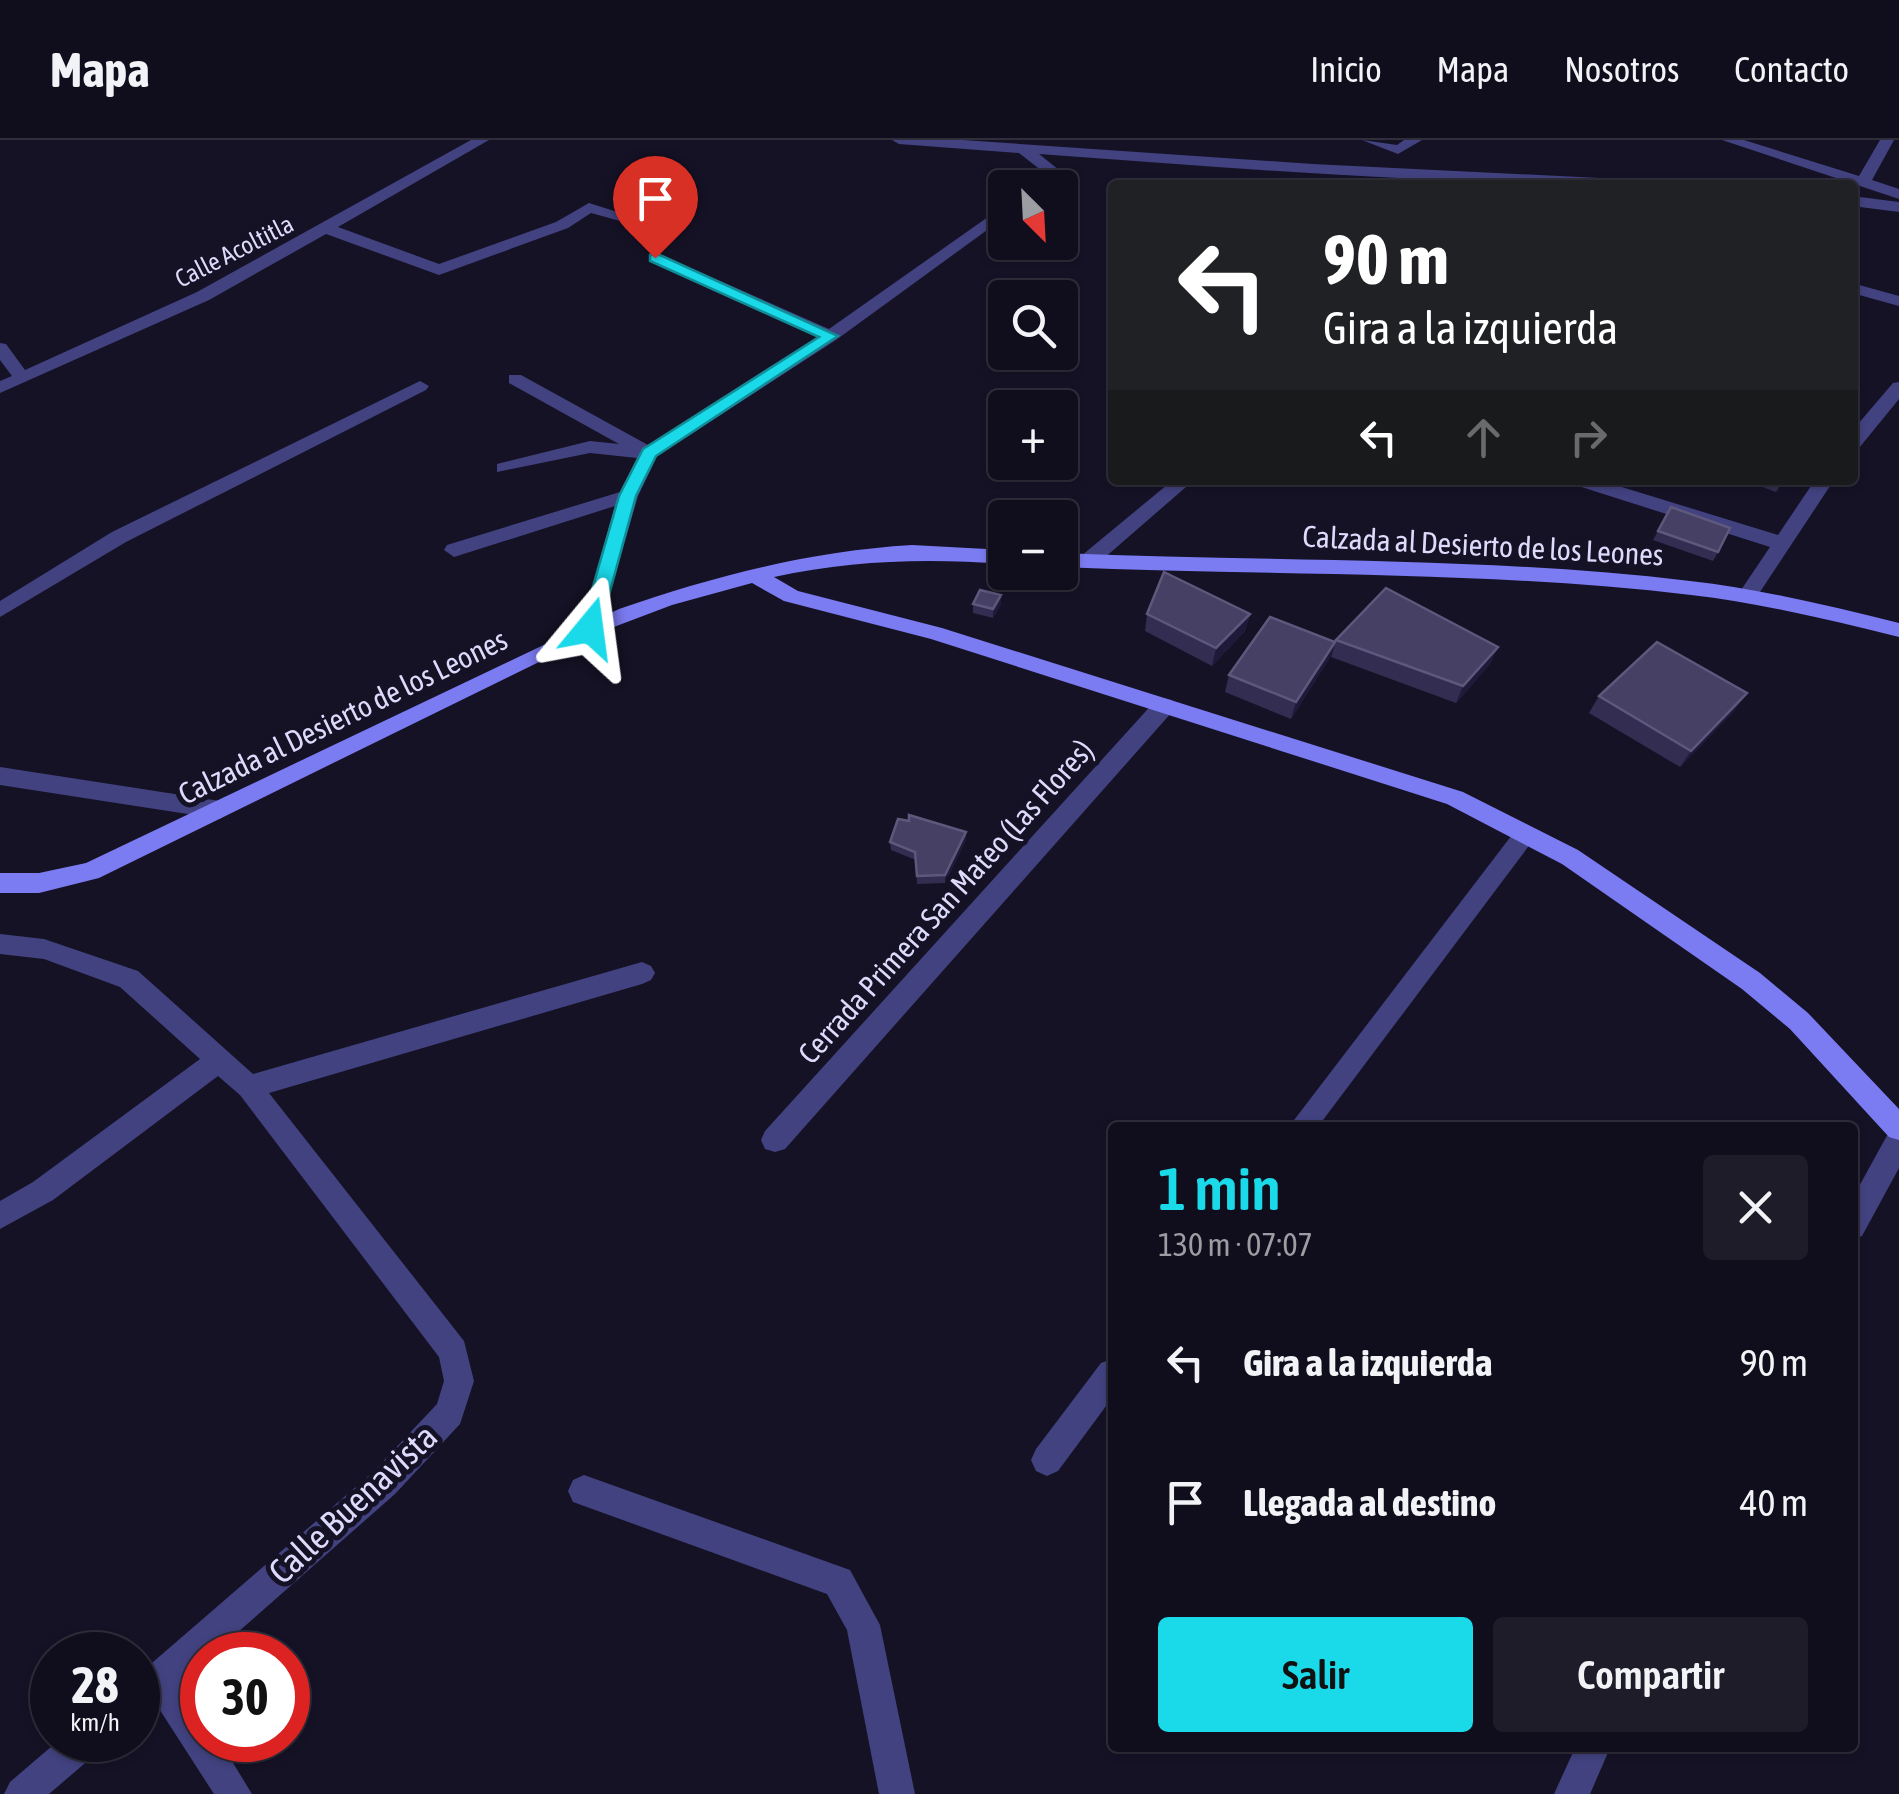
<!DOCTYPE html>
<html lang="es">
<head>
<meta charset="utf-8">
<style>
  :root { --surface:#100e1c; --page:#1e1c29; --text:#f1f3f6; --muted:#9c9ca3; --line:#302e3b; --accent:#1ad9e8 }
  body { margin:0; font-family:"Asap Condensed",sans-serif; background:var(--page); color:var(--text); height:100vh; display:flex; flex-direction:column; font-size:38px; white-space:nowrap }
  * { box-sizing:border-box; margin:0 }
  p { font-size:32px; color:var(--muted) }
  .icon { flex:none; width:55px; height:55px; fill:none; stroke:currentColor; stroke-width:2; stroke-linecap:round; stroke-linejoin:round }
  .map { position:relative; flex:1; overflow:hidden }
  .panel { position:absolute; left:1108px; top:982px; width:750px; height:630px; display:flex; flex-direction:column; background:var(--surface); border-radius:10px; box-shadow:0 2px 8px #0004,0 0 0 2px var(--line) }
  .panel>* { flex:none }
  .banner { position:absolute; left:1108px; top:40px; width:750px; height:305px; border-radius:10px; box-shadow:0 2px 8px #0004,0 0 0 2px var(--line); background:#202124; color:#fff; overflow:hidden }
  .needle { width:65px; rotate:156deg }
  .controls { position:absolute; left:988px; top:30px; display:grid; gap:20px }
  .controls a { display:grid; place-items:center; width:90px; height:90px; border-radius:10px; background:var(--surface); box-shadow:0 2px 8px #0004,0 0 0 2px var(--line); font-size:50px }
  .speed { position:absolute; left:30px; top:1492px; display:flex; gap:20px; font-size:50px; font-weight:700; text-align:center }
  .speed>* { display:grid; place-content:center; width:130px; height:130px; border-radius:50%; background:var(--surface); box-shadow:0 2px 8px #0004,0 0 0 2px var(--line); line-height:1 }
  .speed small { font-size:25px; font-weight:400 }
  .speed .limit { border:15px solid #d22; background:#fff; color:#111 }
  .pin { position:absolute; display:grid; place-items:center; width:85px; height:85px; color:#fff; margin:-102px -42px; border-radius:50% 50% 50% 0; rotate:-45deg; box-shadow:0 0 10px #0007 }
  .pin .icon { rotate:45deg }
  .me { position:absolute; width:110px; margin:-55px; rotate:16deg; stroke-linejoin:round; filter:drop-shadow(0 0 8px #0008) }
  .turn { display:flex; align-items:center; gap:35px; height:210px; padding:0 50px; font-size:45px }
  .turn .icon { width:130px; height:130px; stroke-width:2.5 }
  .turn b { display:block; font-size:70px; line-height:85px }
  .lanes { display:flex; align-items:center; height:95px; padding:0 50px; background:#0003; justify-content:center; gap:50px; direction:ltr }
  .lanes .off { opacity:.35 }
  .round { display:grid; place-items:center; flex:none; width:105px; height:105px; border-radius:10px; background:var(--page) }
  .head { display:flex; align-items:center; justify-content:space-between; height:170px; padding:0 50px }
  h1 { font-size:60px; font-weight:600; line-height:75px; color:var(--accent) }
  .primary-button { display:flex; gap:20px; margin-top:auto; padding:20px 50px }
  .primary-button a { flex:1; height:115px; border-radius:10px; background:var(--accent); color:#111; font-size:40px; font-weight:600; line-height:115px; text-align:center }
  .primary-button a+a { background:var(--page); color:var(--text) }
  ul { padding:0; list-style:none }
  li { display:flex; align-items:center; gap:30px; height:140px; padding:0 50px }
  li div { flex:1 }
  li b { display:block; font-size:38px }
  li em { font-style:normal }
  header { display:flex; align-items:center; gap:60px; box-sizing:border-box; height:140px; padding:0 50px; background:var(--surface); border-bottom:2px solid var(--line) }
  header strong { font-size:48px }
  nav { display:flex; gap:55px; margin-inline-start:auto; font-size:35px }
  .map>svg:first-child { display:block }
</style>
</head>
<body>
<header>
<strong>Mapa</strong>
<nav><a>Inicio</a><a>Mapa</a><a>Nosotros</a><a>Contacto</a></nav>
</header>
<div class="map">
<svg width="1899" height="1654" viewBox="0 0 1899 1654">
  <rect width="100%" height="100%" fill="#151226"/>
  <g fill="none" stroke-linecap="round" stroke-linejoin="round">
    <path fill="#424280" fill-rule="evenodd" d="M584 1335 850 1430 880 1485 915 1654H879L847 1490 827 1454 573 1362 568 1351 573 1340Z"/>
    <g fill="#424280" fill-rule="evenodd">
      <path d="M471 0H489L338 87 439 124 556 82 589 63 649 82 636 94 628 89 631 84 591 73 568 88 439 135 326 94 209 160 0 253V241L12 236 0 220V203L6 204 25 230 197 152Z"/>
      <path d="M892 0H963L1313 24 1640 40 1648 45C1445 45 1242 29 1039 14L1059 30 1043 48H1027L1042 31 1019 13 899 4Z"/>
      <path d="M1362 0 1397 5 1404 0H1422L1398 14Z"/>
      <path d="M1722 0H1744L1859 36 1880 0H1894L1872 40 1899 49V59Z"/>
      <path d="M1852 56 1899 62V72L1852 66Z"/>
      <path d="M1005 65V77L836 200 657 316 638 356 598 493H584L581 488 615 366 454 417 444 410 447 405 620 352 637 318 590 313 497 332V324L590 301 619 304 509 243V235H521L648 305 817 197 649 121V115H661L829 189Z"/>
      <path d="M1852 143 1899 156V166L1852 153Z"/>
      <path d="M420 241 429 246 426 250 126 402 0 477V461L112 392Z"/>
      <path d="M1899 242V259L1859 308 1852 310V291L1893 243Z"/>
      <path d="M1173 340H1194L1095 426H1081V416Z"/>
      <path d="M1570 340H1599L1778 395 1815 340H1834L1756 458 1749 460 1739 453 1770 407 1572 344Z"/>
      <path d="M1164 558 1172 560 1175 566 1172 572 785 1009 775 1012 765 1009 761 1000 765 991 1156 560Z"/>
      <path d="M0 627 220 661 232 670 220 679 0 645Z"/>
      <path d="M1526 684 1538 693 1534 699 1317 988H1288L1518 687Z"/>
      <path d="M0 794 44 799 138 831 253 934 642 822 651 826 655 833 651 840 642 844 269 953 464 1201 474 1241 460 1284 395 1354 212 1515H202V1523L181 1542 202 1575V1600H219L252 1654H214L156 1564 138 1574V1535L373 1332 437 1264 444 1241 439 1217 240 955 218 936 53 1060 0 1089V1061L33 1042 200 919 120 847 44 819 0 814Z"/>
      <path d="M1899 989V1028L1862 1096 1852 1100V1059L1889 992Z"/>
      <path d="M1112 1219V1258L1058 1331 1047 1336 1036 1331 1031 1320 1036 1309 1101 1223Z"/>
      <path d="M59 1600H103L98 1612 49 1654H4L10 1642Z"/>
      <path d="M1575 1608H1610L1590 1654H1554Z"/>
    </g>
    <g fill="#7b7bf2" fill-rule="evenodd">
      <path d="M912 405 1005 410V424C926 418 852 420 774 437L798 451 942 488 1463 652 1578 710 1760 833 1808 873 1899 969V1000L1889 997 1790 889 1742 849 1562 724 1447 664 931 499 784 461 752 443 672 465 598 493 99 738 39 753H0V733H39L86 723 619 469C714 436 811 411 912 405Z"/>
      <path d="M1060 413C1270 422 1481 416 1690 441 1761 449 1830 466 1899 483V497C1830 480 1761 463 1691 455 1481 430 1270 436 1060 427Z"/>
    </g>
  </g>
  <g fill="#332d52">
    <path d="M1744 340H1784L1776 352Z"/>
    <path d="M1671 367 1718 412 1713 421 1653 400Z"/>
    <path d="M1001 455V464L993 478 973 473V464Z"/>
    <path d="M1147 474H1250L1245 491 1212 526 1145 491Z"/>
    <path d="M1336 500 1498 507 1490 524 1456 563 1331 517Z"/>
    <path d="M1335 502 1329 519 1291 579 1225 552 1229 535Z"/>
    <path d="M1599 556 1735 570 1680 627 1589 573Z"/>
    <path d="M966 700 945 743 917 744 916 720 891 710 890 702Z"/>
  </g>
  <g fill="#1f1a39">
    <path d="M1001 455V464L993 478V469Z"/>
    <path d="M1250 474 1245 491 1212 526 1216 508Z"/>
    <path d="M1335 502 1329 519 1291 579 1296 562Z"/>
    <path d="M1498 507 1490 524 1456 563 1463 546Z"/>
    <path d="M1747 553 1735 570 1680 627 1691 611Z"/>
    <path d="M966 692V700L945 743V735Z"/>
  </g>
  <g fill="#454064" stroke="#5d587c" stroke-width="2.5">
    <path d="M1671 367 1730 388 1718 412 1658 391Z"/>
    <path d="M1164 432 1250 474 1216 508 1147 474Z"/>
    <path d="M1386 448 1498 507 1463 546 1336 500Z"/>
    <path d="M980 450 1001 455 993 469 973 464Z"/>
    <path d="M1270 477 1335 502 1296 562 1229 535Z"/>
    <path d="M1657 502 1747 553 1691 611 1599 556Z"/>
    <path d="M909 675 966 692 945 735 917 736 915 712 890 702 898 679 909 681Z"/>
  </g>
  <path fill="#1ad9e8" stroke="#118d97" stroke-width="2.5" d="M650 115H660L838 196 656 316 636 356 600 488 590 495 581 488 619 356 643 309 819 197 650 121Z"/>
  <g text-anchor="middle" stroke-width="10" stroke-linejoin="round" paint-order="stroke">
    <g font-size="25" fill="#dddafb" stroke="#151226">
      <text transform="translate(234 111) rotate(-27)" y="9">Calle Acoltitla</text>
    </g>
    <g font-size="30" fill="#dddafb" stroke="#151226">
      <text transform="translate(1483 406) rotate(3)" y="10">Calzada al Desierto de los Leones</text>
      <text transform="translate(343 577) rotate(-26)" y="10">Calzada al Desierto de los Leones</text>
      <text transform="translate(946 762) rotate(-48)" y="10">Cerrada Primera San Mateo (Las Flores)</text>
    </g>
    <g font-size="35" fill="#dddafb" stroke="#151226">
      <text transform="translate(353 1364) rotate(-43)" y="12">Calle Buenavista</text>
    </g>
  </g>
</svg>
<div class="controls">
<a><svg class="needle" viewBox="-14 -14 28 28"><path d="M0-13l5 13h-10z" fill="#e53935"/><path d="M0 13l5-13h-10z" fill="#9c9ca3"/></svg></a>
<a><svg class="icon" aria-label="search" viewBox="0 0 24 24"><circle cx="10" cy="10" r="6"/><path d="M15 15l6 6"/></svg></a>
<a>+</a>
<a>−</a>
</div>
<div class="speed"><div>28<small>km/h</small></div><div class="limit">30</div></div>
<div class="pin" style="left:655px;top:118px;background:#d93025"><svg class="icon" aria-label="arrive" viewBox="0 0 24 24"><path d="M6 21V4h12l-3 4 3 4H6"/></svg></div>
<svg class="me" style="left:590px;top:488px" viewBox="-20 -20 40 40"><path d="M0-17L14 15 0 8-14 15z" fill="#1ad9e8" stroke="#fff" stroke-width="4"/></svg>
<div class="banner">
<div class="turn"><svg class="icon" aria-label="left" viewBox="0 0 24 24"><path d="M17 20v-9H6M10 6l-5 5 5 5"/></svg><div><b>90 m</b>Gira a la izquierda</div></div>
<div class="lanes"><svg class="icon" aria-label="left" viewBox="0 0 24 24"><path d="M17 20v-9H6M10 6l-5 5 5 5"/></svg><svg class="icon off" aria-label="ahead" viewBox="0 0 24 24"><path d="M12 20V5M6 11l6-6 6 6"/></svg><svg class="icon off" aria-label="right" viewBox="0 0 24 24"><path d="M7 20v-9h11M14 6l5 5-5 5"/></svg></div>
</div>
<section class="panel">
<div class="head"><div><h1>1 min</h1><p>130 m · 07:07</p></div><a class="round"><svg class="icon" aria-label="close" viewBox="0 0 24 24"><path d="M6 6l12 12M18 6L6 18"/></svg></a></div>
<ul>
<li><svg class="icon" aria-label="left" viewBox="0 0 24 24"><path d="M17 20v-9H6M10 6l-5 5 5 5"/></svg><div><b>Gira a la izquierda</b></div><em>90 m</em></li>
<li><svg class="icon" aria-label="arrive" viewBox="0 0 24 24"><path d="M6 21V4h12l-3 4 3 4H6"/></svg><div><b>Llegada al destino</b></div><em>40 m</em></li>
</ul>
<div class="primary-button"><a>Salir</a><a>Compartir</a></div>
</section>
</div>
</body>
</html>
